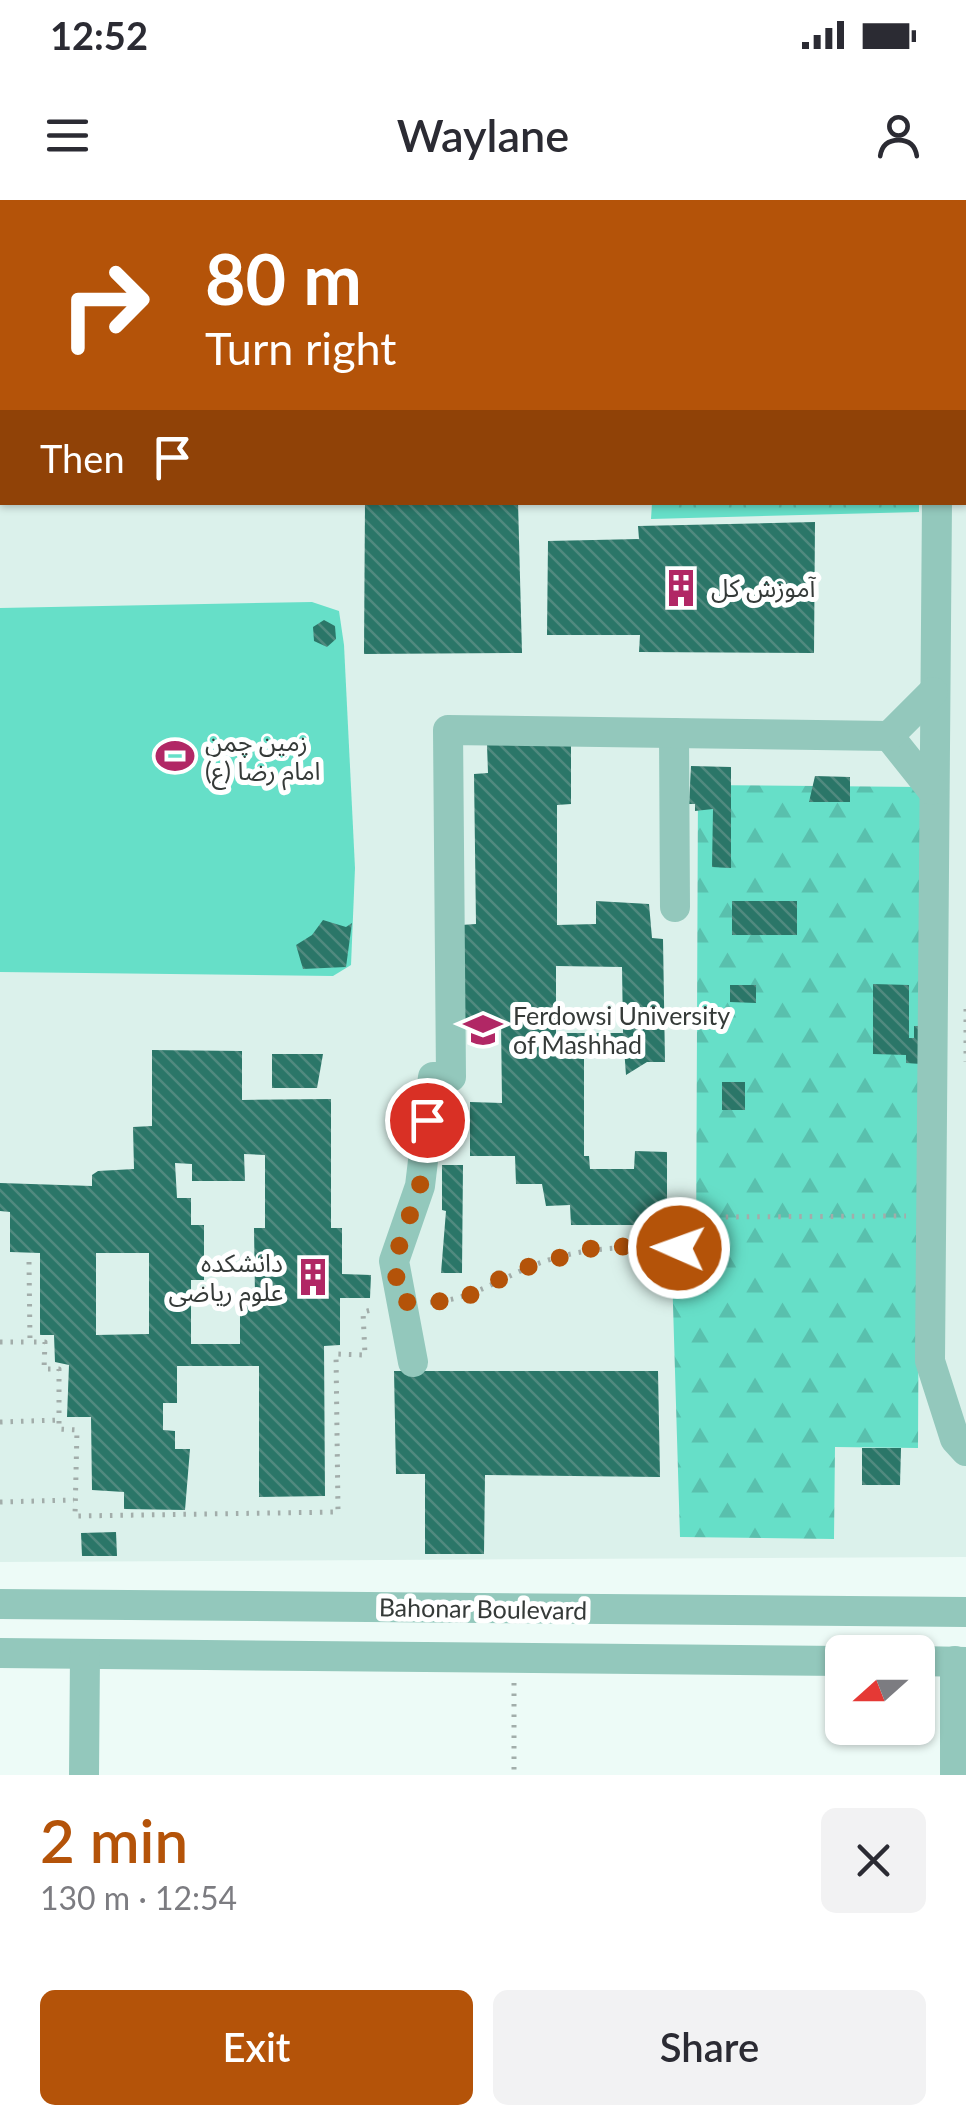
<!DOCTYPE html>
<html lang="en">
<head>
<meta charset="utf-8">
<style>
  :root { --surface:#fff; --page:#f2f2f3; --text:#2b2b33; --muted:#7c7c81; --accent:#b45309 }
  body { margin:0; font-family:Lato,"Noto Sans Arabic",sans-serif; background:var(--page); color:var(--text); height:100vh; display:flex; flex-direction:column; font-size:38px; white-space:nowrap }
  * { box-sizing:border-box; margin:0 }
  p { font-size:32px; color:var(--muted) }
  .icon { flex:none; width:55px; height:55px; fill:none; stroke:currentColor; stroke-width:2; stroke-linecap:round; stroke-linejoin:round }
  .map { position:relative; height:1575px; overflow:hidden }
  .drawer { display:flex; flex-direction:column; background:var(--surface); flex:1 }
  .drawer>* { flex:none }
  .guide { position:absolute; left:0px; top:0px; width:968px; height:305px; box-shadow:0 2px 8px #0004; background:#b45309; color:#fff; overflow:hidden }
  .needle { width:65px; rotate:249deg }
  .controls { position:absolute; left:825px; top:1435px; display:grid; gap:20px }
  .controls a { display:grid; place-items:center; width:110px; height:110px; border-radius:15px; background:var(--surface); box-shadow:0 2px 8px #0004; font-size:50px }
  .pin { position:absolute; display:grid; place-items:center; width:85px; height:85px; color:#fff; margin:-42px; border:5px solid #fff; border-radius:50%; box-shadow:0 2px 10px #0007 }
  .me { position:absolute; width:110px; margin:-55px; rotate:272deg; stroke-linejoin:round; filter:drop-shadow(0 0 8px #0008) }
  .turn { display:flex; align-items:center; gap:35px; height:210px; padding:0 40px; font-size:45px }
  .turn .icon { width:130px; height:130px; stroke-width:2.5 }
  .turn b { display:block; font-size:70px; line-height:85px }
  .then { display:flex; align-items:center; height:95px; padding:0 40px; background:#0003; gap:20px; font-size:38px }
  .round { display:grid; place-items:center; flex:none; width:105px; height:105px; border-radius:15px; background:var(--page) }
  .headline { display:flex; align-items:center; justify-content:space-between; height:170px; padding:0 40px }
  h1 { font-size:60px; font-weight:600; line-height:75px; color:var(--accent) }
  .primary-button { display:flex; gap:20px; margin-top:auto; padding:20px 40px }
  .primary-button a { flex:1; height:115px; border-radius:15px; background:var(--accent); color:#fff; font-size:40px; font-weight:600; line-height:115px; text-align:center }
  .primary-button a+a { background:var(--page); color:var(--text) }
  .status { display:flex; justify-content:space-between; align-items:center; height:70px; padding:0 50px; background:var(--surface); direction:ltr }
  .status svg { height:28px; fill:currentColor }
  header { display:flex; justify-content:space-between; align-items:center; height:130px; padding:0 40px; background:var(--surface); font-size:45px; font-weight:600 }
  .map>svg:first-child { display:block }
</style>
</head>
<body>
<div class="status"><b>12:52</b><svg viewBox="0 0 49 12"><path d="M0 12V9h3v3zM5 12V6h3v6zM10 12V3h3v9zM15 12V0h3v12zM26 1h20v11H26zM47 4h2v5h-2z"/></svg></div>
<header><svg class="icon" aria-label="menu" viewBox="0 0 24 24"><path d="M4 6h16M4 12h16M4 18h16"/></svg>Waylane<svg class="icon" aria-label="person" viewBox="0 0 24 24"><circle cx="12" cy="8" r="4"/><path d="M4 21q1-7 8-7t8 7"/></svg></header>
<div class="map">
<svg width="966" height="1575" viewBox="0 0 966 1575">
  <defs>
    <pattern id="forest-firs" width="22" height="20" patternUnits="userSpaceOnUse" patternTransform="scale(2.5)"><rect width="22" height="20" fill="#66dfc8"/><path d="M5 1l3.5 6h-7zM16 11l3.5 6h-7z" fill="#59c0ad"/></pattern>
    <pattern id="park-crowns" width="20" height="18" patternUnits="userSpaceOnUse" patternTransform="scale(2.5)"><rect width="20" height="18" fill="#66dfc8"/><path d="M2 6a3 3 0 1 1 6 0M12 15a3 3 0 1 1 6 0" fill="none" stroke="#59c0ad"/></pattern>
    <pattern id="building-back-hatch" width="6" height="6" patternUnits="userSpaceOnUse" patternTransform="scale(2.5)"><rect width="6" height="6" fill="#2b7668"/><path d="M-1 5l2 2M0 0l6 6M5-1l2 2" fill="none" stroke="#518a7f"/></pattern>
  </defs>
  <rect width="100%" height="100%" fill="#edfbf7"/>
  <path fill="#dbf1eb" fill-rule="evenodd" d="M0 0H966V1357L0 1362ZM2 2H965V302H2Z"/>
  <path fill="url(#forest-firs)" d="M698 585 921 587 918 1248 835 1247 834 1339 680 1337 672 1072 696 1066Z"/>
  <g fill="url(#park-crowns)">
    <rect x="658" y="0" width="261" height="2"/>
    <path d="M652 303 919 302V312L651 319Z"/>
  </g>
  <path fill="#66dfc8" d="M312 402 339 411 344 445 355 668 351 765 333 776 0 772V408Z"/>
  <g fill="url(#building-back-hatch)" fill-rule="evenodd">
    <path d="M365 302H518L522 453 364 454Z"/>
    <path d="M815 322 814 453 639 452 640 435H547L548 341 639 339 638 326Z"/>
    <path d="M324 420 335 426 336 439 327 447 314 441 313 427Z"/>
    <path d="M487 545H571V604L557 605V725L596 724V701L649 704 652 738 663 739 665 862H647L626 875 624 848 584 849V956H589L590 969H634L635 951 667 952V1025H571L570 1005 546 1006 542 984H516L515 956H470V902L502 903 501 821H462L461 725 476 724 474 574 488 573ZM556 766 622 767 623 833H556Z"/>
    <path d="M691 566 731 567V668L712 667 713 609 695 611V604H689Z"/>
    <path d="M815 576 850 577V602H809Z"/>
    <rect x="732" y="701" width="65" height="34"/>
    <path d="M323 720 346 727 352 723 346 767 303 769 296 745 312 735Z"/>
    <path d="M873 784 909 785V838H914V826H920L921 864 906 863V855L873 854Z"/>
    <path d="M730 785H756V803L730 802Z"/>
    <path d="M152 850 242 851V900L331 899V1028H342V1074L371 1075 370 1098H340V1145L324 1146 325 1296 259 1297V1166H177V1203H163V1230L175 1231V1249H190L185 1310 124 1309V1292L92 1290 91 1217H67L69 1165 55 1162 54 1135H40V1053L10 1052V1012L0 1011V983L92 986V975L98 971 134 969 133 927 152 926ZM244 954 265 955V1028H254L255 1096H240V1144H191V1080H204V1025H191V998H177L175 963 192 964V981H245ZM96 1053H149V1134L96 1135Z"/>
    <path d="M272 854H323L317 888H272Z"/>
    <rect x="722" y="882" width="23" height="28"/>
    <path d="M442 965H463L462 1073H441L446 1011 442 1010Z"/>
    <path d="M394 1171H658L660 1277 485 1275 484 1354H425V1274H396Z"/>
    <path d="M862 1248H901L900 1285H862Z"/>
    <path d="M116 1332 117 1356H82L81 1333Z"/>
  </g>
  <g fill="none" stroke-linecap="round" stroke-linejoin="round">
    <g stroke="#a2adaa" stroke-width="5" stroke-dasharray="2.5 8" stroke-linecap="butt">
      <path d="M966 809V862"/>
      <path d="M29 1062 30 1142H45L44 1169H59V1229L77 1230 75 1316 338 1312 336 1154 365 1155 363 1112 375 1109"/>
      <path d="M430 1102C475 1101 511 1070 555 1058 607 1043 657 1048 711 1049L712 1017 906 1016"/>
      <path d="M0 1142H30"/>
      <path d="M0 1222 60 1220"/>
      <path d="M0 1302 74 1300"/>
      <path d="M514 1483V1575"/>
    </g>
    <g stroke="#93c8bc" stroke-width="30">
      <path d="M609 2V0"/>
      <path d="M640 2V0"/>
      <path d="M943 2V0"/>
      <path d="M937 302 930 1161 955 1239 966 1251"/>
      <path d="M674 533 675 707"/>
      <path d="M889 536 932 590"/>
      <path d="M413 1162 394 1061 420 986 433 877H451L448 530 889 536 933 492"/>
      <path d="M0 1404 966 1412"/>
      <path d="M0 1453 842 1461"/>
      <path d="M918 1461 966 1462"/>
      <path d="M955 1461V1575"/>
      <path d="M84 1575 85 1454"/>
    </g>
  </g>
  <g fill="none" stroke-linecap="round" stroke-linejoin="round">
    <path stroke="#b45309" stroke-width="18" stroke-dasharray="0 32.4" d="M427 920 420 986 394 1061 400 1102 459 1101 517 1070 600 1046 679 1048"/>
  </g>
  <defs>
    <g id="building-bare" transform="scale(3)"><path d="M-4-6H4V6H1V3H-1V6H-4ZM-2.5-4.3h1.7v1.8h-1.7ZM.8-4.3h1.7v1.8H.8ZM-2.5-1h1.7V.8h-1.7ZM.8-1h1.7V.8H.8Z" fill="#b12765" stroke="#fff" stroke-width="2.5" paint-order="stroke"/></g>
    <g id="stadium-bare" transform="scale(3)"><path d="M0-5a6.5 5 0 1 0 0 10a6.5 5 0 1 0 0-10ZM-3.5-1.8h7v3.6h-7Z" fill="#b12765" stroke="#fff" stroke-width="2.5" paint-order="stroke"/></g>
    <g id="university-bare" transform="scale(3)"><path d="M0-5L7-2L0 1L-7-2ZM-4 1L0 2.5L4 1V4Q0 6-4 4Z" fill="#b12765" stroke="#fff" stroke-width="2.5" paint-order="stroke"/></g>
  </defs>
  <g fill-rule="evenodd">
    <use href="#building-bare" x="681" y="388"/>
    <use href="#stadium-bare" x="175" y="556"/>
    <use href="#university-bare" x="483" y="830"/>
    <use href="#building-bare" x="313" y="1077"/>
  </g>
  <g text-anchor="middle" stroke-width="10" stroke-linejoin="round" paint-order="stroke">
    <g font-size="25" fill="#353a38" stroke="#fff" text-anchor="start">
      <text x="711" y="397">آموزش کل</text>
      <text x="205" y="551">زمین چمن<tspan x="205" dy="29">امام رضا (ع)</tspan></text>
      <text x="513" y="825">Ferdowsi University<tspan x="513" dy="29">of Mashhad</tspan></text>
      <text x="283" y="1072" text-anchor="end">دانشکده<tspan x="283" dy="29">علوم ریاضی</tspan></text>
    </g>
    <g font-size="25" fill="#353a38" stroke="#fff">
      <text transform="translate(483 1409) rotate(1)" y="9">Bahonar Boulevard</text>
    </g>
  </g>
</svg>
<div class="controls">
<a><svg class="needle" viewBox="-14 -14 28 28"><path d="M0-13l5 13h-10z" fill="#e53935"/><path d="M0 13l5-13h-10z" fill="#7c7c81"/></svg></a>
</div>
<div class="pin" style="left:427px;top:920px;background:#d93025"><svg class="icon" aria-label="arrive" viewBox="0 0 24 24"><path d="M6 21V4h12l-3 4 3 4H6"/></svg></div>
<svg class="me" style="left:679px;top:1048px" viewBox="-20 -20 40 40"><circle r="17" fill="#b45309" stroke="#fff" stroke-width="3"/><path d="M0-11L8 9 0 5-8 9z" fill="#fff"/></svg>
<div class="guide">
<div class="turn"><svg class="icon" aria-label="right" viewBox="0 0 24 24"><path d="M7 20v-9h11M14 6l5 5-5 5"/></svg><div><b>80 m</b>Turn right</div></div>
<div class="then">Then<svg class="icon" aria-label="arrive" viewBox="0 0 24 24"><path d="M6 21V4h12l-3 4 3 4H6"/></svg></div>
</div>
</div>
<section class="drawer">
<div class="headline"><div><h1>2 min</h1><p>130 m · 12:54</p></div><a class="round"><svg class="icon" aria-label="close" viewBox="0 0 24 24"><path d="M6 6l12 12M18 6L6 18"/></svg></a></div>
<div class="primary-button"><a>Exit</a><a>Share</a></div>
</section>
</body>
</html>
